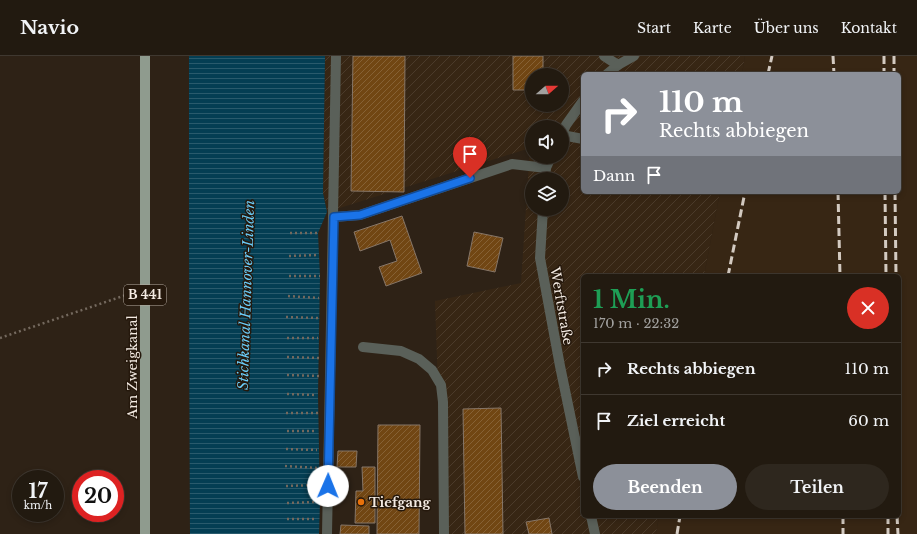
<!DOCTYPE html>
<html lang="de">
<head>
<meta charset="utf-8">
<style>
  :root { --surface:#221a10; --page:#2e271e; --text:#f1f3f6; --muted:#a2a19f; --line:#3f3830; --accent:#8c9099 }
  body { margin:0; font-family:"Libre Baskerville",serif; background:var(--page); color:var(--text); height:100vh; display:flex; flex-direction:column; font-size:15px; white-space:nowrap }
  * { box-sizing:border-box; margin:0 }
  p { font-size:13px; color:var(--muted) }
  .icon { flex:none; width:22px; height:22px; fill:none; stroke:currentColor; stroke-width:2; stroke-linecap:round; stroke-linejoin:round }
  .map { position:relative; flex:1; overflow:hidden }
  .panel { position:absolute; left:581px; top:218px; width:320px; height:244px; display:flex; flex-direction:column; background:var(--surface); border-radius:6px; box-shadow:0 2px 6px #0003,0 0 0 1px var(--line) }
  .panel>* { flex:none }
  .hud { position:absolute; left:581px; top:16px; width:320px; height:122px; border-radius:6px; box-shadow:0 2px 6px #0003,0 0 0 1px var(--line); background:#8c9099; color:#fff; overflow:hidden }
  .needle { width:26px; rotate:70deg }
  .controls { position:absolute; left:525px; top:12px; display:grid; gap:8px }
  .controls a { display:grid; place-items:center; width:44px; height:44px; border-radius:50%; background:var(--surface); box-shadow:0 2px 6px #0003,0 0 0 1px var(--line); font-size:20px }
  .speed { position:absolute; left:12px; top:414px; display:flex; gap:8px; font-size:20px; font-weight:700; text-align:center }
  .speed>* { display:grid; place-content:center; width:52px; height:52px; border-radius:50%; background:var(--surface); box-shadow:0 2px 6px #0003,0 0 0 1px var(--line); line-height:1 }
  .speed small { font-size:10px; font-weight:400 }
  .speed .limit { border:6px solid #d22; background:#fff; color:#111 }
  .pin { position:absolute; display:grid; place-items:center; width:34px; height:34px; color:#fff; margin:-41px -17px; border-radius:50% 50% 50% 0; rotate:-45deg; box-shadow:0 0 4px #0007 }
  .pin .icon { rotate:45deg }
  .me { position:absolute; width:44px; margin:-22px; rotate:1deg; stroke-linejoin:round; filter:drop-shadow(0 0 3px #0008) }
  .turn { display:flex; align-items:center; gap:14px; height:84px; padding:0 12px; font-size:18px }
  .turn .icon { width:52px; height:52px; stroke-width:2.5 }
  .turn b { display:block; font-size:28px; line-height:34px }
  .then { display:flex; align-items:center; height:38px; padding:0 12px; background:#0003; gap:8px; font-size:15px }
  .round { display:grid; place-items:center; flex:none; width:42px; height:42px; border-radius:21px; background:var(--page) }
  .overview { display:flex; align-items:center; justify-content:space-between; height:68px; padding:0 12px }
  h1 { font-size:24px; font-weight:800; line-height:30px; color:#1e9e55 }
  .action { display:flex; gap:8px; margin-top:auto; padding:8px 12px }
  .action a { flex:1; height:46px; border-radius:24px; background:var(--accent); color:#fff; font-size:16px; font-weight:800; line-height:46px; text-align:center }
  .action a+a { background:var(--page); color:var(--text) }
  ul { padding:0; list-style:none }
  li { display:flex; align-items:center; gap:12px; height:52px; padding:0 12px; border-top:1px solid var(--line) }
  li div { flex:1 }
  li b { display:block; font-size:15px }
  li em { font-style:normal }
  header { display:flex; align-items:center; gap:24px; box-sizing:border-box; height:56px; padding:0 20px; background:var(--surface); border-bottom:1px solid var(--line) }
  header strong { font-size:19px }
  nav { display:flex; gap:22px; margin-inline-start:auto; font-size:14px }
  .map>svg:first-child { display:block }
</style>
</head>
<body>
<header>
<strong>Navio</strong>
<nav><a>Start</a><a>Karte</a><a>Über uns</a><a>Kontakt</a></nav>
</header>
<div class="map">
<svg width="917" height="478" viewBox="0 0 917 478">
  <defs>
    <pattern id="industrial-furrows" width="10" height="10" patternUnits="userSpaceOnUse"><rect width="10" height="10" fill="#372614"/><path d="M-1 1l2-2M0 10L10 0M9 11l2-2" fill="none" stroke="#4b3b2b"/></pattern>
    <pattern id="water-rules" width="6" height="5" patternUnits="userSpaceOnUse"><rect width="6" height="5" fill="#043e53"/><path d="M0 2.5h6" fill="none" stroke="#295a6c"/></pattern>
    <pattern id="building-hatch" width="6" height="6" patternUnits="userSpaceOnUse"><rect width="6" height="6" fill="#714613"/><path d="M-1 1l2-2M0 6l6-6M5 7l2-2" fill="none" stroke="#866135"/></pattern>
  </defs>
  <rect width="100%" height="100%" fill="#2e2216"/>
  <path fill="url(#industrial-furrows)" fill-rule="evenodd" d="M325 0H745L742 18H583V136H720L704 220H583V460H659L656 478H443L435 245 521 227 530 92 327 156 323 137ZM532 19H562V49H532ZM532 71H562V101H532ZM532 123H562V153H532Z"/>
  <path fill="#372614" d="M745 0H917V478H656L659 460H899V220H704L720 136H899V18H742Z"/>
  <path fill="url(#water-rules)" d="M189 0H325L323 137 327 156 318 177 320 220 318 339 320 446 319 478H190C189 319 189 159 189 0Z"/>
  <g fill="url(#building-hatch)" stroke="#867668">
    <path d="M353 0H405L404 136 351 135Z"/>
    <path d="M513 0H543V19H532V34H513Z"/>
    <path d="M402 160 422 217 386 230 379 211 397 205 390 184 360 195 354 176Z"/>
    <path d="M474 176 503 182 495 216 467 210Z"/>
    <path d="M501 352 503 478H465L463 353Z"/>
    <path d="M378 369H420L419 478H377Z"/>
    <path d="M338 395H357L356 411H337Z"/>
    <path d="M362 411H375V467H355L356 435H363Z"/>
    <path d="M549 462 552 478H529L526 466Z"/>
    <path d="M341 469 369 470V478H340Z"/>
  </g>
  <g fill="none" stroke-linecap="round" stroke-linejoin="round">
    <g stroke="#74695e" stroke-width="2.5" stroke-dasharray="2 3" stroke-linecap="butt">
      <path d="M290 177H318"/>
      <path d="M289 200 319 199"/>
      <path d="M289 220H320"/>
      <path d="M288 240 319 242"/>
      <path d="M286 261 318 262"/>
      <path d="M0 282 132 237"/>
      <path d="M287 282H318"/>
      <path d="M287 301 319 302"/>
      <path d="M287 319 319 320"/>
      <path d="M287 338 316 339"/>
      <path d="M286 357H318"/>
      <path d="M287 375H316"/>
      <path d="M286 393 317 394"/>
      <path d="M285 410 317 412"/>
      <path d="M286 430 316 429"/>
      <path d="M287 447 315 446"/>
      <path d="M287 463H315"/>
    </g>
    <g stroke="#5a6059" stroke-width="10">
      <path d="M562 79 583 83"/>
      <path d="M334 161 360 159 512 108 546 112"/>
      <path d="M363 291 401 295 419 303 432 314 441 329 443 346 444 478"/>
      <path d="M327 478 336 0"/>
    </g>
    <g stroke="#5a6059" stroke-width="10">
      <path d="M604 0 618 9"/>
      <path d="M607 18 618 9 634 0"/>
      <path d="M562 78 566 69 583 45"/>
      <path d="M545 123 546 112 551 101"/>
      <path d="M543 153 540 202 560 310 583 421"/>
      <path d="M591 460 595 478"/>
    </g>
    <path stroke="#8f9b8e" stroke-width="10" d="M145 0V478"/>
    <g stroke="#d3cac1" stroke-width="3" stroke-dasharray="8 4" stroke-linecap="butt">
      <path d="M833 0 834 18"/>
      <path d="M884 0V18"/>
      <path d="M894 0V18"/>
      <path d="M768 18 772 0"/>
      <path d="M838 136 840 220"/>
      <path d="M885 136 886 220"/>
      <path d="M895 136 896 220"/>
      <path d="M728 220 745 136"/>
      <path d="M843 460V478"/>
      <path d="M888 460V478"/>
      <path d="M897 460 898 478"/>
      <path d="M677 478 680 460"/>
    </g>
  </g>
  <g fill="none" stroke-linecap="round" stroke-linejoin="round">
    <g stroke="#114b97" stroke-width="10">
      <path id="route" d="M328 430 334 161 360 159 470 122"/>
    </g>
    <use href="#route" stroke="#1a73e8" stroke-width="7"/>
  </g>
  <circle fill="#e8710a" stroke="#25180c" stroke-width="1.5" cx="361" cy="446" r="4"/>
  <g text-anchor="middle" stroke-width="3" stroke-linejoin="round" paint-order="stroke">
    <rect fill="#25180c" stroke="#b6aca2" stroke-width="1" x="124" y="229" width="42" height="20" rx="3"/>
    <g font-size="12" font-weight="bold" fill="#f4ebe3">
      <text x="145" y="243">B 441</text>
    </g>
    <g font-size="13" fill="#f4ebe3" stroke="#25180c">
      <text transform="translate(562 250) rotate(80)" y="5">Werftstraße</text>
      <text transform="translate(132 311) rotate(-90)" y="5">Am Zweigkanal</text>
    </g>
    <g font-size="13" font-weight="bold" fill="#f4ebe3" stroke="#25180c" text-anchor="start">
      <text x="369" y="451">Tiefgang</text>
    </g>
    <g font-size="14" font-style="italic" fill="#6accf8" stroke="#25180c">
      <text transform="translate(246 239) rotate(-88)" y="5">Stichkanal Hannover-Linden</text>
    </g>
  </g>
</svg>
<div class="controls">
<a><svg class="needle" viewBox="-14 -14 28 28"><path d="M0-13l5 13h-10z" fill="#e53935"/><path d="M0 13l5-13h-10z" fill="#a2a19f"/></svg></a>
<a><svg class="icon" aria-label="sound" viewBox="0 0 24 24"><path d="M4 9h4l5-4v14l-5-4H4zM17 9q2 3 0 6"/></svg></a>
<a><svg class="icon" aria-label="layers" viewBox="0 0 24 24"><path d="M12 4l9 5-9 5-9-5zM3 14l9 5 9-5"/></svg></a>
</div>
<div class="speed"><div>17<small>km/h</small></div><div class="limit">20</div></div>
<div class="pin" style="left:470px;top:122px;background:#d93025"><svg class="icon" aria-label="arrive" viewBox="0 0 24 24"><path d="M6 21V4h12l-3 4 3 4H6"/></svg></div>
<svg class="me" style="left:328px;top:430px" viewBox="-20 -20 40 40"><circle r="19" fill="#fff"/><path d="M0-13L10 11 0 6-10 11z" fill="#1a73e8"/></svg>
<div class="hud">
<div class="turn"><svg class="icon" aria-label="right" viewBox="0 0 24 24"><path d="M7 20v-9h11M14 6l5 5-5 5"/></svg><div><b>110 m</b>Rechts abbiegen</div></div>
<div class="then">Dann<svg class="icon" aria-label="arrive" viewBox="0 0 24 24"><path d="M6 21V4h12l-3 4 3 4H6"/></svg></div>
</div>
<section class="panel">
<div class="overview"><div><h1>1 Min.</h1><p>170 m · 22:32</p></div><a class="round" style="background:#d93025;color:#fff"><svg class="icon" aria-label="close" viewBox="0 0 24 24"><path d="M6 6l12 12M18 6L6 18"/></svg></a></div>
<ul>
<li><svg class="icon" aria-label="right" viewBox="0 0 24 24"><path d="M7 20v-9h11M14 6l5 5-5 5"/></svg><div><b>Rechts abbiegen</b></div><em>110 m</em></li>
<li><svg class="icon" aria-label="arrive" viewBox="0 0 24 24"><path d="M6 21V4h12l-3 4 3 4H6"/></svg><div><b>Ziel erreicht</b></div><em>60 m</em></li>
</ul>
<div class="action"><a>Beenden</a><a>Teilen</a></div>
</section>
</div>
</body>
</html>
